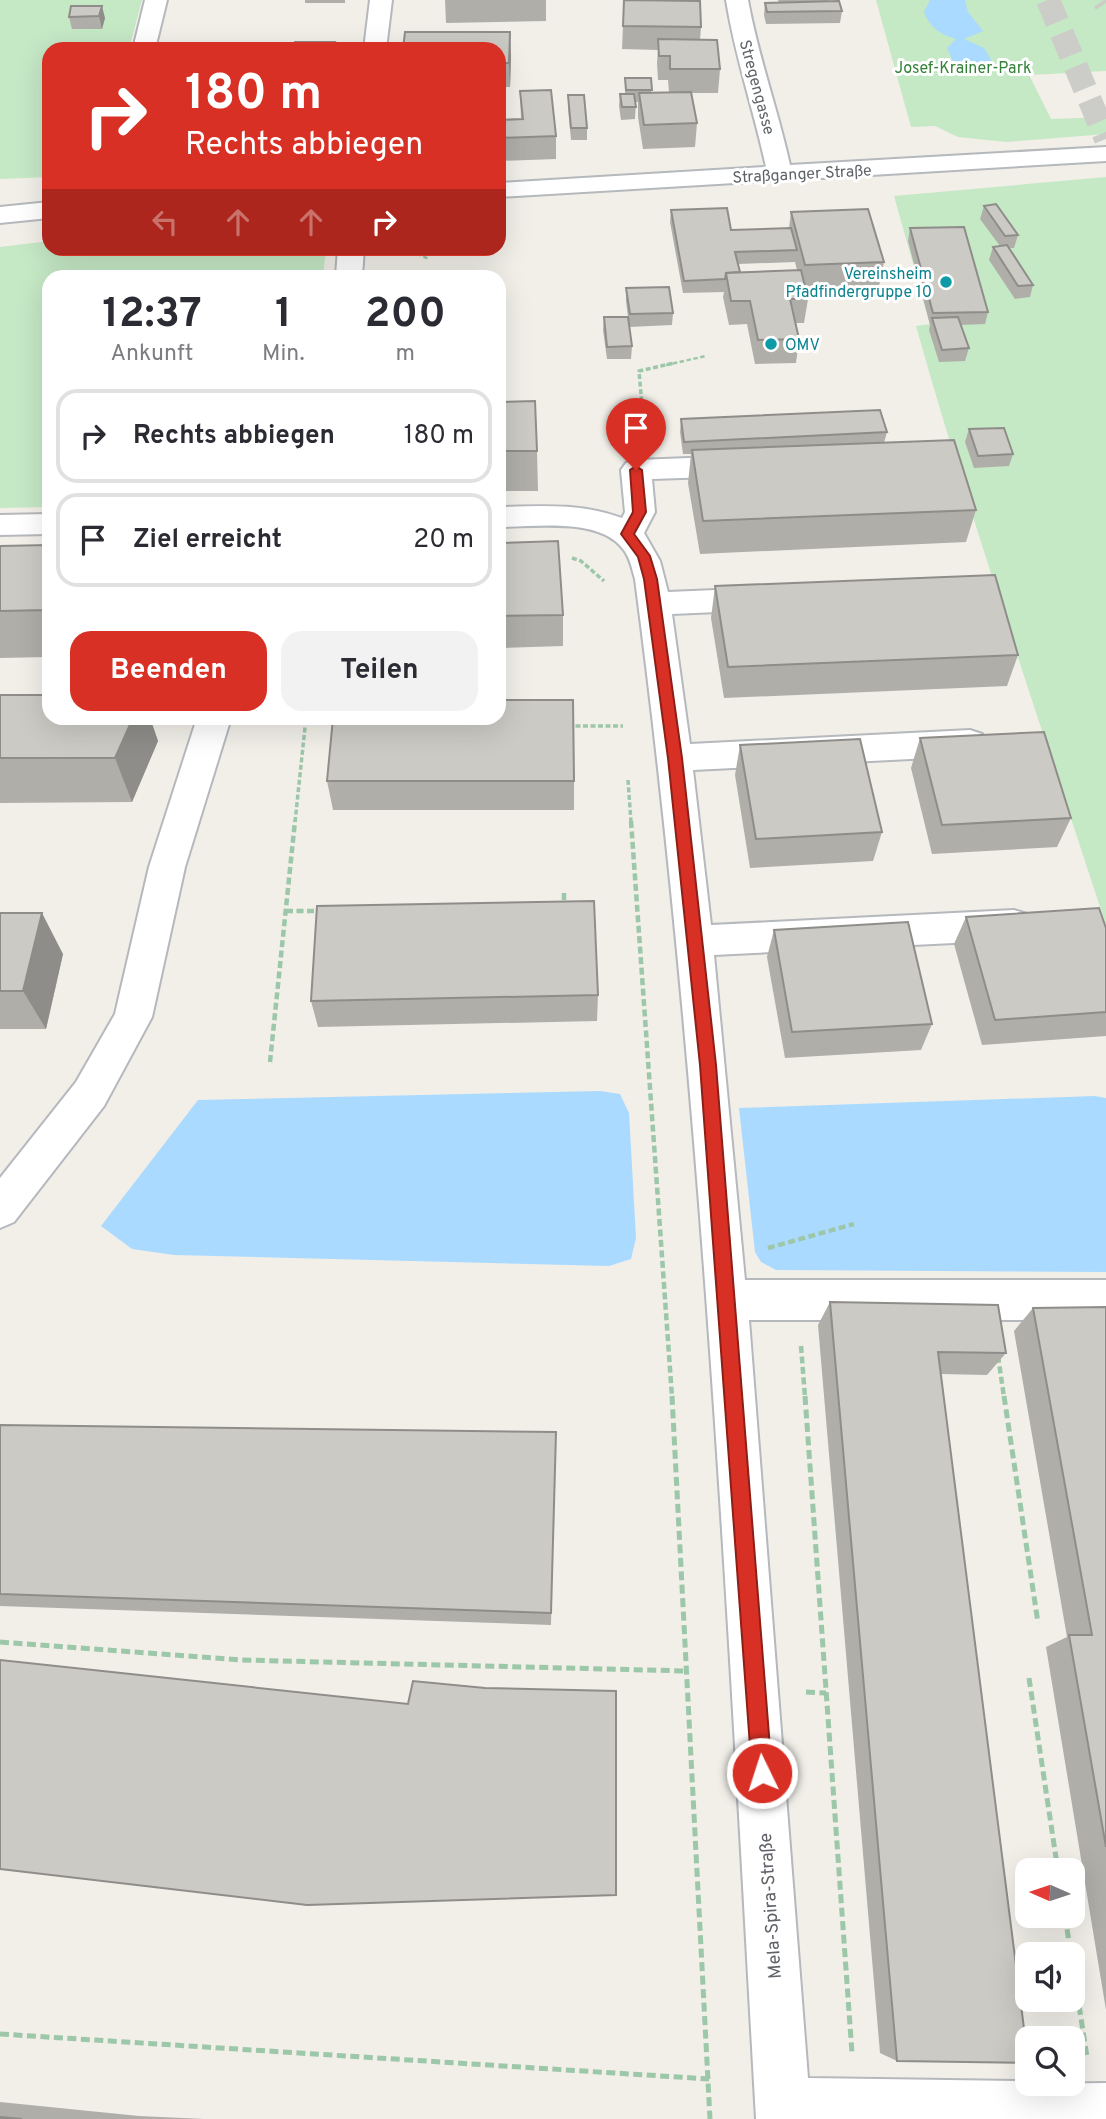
<!DOCTYPE html>
<html lang="de">
<head>
<meta charset="utf-8">
<style>
  :root { --surface:#fff; --page:#f2f2f3; --text:#2b2b33; --muted:#7c7c81; --line:#e1e1e2; --accent:#d93025 }
  body { margin:0; font-family:Overpass,sans-serif; background:var(--page); color:var(--text); height:100vh; display:flex; flex-direction:column; font-size:26px; white-space:nowrap }
  * { box-sizing:border-box; margin:0 }
  p { font-size:23px; color:var(--muted) }
  .icon { flex:none; width:38px; height:38px; fill:none; stroke:currentColor; stroke-width:2; stroke-linecap:round; stroke-linejoin:round }
  .map { position:relative; flex:1; overflow:hidden }
  .panel { position:absolute; left:42px; top:270px; width:464px; height:455px; display:flex; flex-direction:column; background:var(--surface); border-radius:21px; box-shadow:0 7px 28px #0002 }
  .panel>* { flex:none }
  .hud { position:absolute; left:42px; top:42px; width:464px; height:214px; border-radius:21px; box-shadow:0 7px 28px #0002; background:#d93025; color:#fff; overflow:hidden }
  .needle { width:46px; rotate:273deg }
  .controls { position:absolute; left:1015px; top:1858px; display:grid; gap:14px }
  .controls a { display:grid; place-items:center; width:70px; height:70px; border-radius:14px; background:var(--surface); box-shadow:0 7px 28px #0002; font-size:35px }
  .pin { position:absolute; display:grid; place-items:center; width:60px; height:60px; color:#fff; margin:-72px -30px; border-radius:50% 50% 50% 0; rotate:-45deg; box-shadow:0 0 7px #0007 }
  .pin .icon { rotate:45deg }
  .me { position:absolute; width:77px; margin:-38px; rotate:356deg; stroke-linejoin:round; filter:drop-shadow(0 0 5px #0008) }
  .turn { display:flex; align-items:center; gap:24px; height:147px; padding:0 28px; font-size:32px }
  .turn .icon { width:91px; height:91px; stroke-width:2.5 }
  .turn b { display:block; font-size:49px; line-height:60px }
  .lanes { display:flex; align-items:center; height:66px; padding:0 28px; background:#0003; justify-content:center; gap:35px; direction:ltr }
  .lanes .off { opacity:.35 }
  .eta { display:flex; justify-content:space-evenly; align-items:center; height:119px; text-align:center }
  .eta b { font-size:42px; font-weight:700; line-height:49px }
  .button { display:flex; gap:14px; margin-top:auto; padding:14px 28px }
  .button a { flex:1; height:80px; border-radius:21px; background:var(--accent); color:#fff; font-size:28px; font-weight:700; line-height:80px; text-align:center }
  .button a+a { background:var(--page); color:var(--text) }
  ul { padding:0; list-style:none }
  li { display:flex; align-items:center; gap:21px; height:94px; margin:0 14px 10px; padding:0 14px; border:4px solid var(--line); border-radius:21px }
  li div { flex:1 }
  li b { display:block; font-size:26px }
  li em { font-style:normal }
  .map>svg:first-child { display:block }
</style>
</head>
<body>
<div class="map">
<svg width="1106" height="2119" viewBox="0 0 1106 2119">
  <rect width="100%" height="100%" fill="#f1efe8"/>
  <g fill="#c5e8c5">
    <path d="M0 0H142L129 49H49V177L0 179Z"/>
    <path d="M876 0H1106V71L1029 75 1051 119 1106 117V134L1006 142 958 137 935 126 911 127Z"/>
    <path d="M1106 177V925C1041 726 973 528 916 326L930 324 894 196Z"/>
    <path d="M49 241V248L326 249 323 276H49V507L0 508V247Z"/>
  </g>
  <g fill="#aadaff">
    <path d="M930 0H965L968 12 983 31 964 39 984 48 993 63C984 75 967 67 954 64L947 48 956 39C941 35 929 27 924 12Z"/>
    <path d="M600 1091 620 1094 629 1113 636 1238 631 1259 609 1266 174 1255 132 1249 101 1226 198 1100Z"/>
    <path d="M1095 1096 1106 1098V1272L776 1270 761 1262 755 1252 739 1108Z"/>
  </g>
  <g fill="none" stroke-linecap="round" stroke-linejoin="round">
    <g stroke="#ccccc8" stroke-width="24" stroke-dasharray="24 12" stroke-linecap="butt">
      <path d="M1048 0 1106 139"/>
      <path d="M1104 0 1106 3"/>
    </g>
    <g stroke="#b5b8bc" stroke-width="4">
      <g id="minor">
        <path d="M145 0H167L155 49H133Z"/>
        <path d="M370 0H392L386 49H364Z"/>
        <path d="M726 0H748C758 56 778 110 790 165L1106 147V161L499 197V183L766 167C754 111 735 57 726 0Z"/>
        <path d="M49 202V218L0 223V207Z"/>
        <path d="M338 248H364L362 276H336Z"/>
        <path d="M742 456 752 459 757 466 752 473 742 476 652 479 655 512 644 533 660 561 668 592 764 588 775 591 780 599 775 607 764 610 672 614 690 744 970 730 982 734 987 743 982 752 970 756 693 770 711 925 1014 910 1027 914 1032 925 1027 936 1014 940 714 955 745 1280H1106V1320H749L808 2078 1027 2081V2084L1106 2083V2119H756C727 1605 702 1089 635 579 632 569 630 557 623 549 599 517 534 527 499 527V507C541 506 582 503 622 518L625 512 621 470 626 463 636 460Z"/>
        <path d="M49 514V534L0 535V515Z"/>
        <path d="M197 718H231L185 867 152 1017 104 1106 14 1222 0 1228V1178L76 1082 115 1014 149 867Z"/>
      </g>
    </g>
    <g stroke="#9cc7a9" stroke-width="2.5" stroke-dasharray="4.5 2.5" stroke-linecap="butt">
      <path d="M404 248 429 259"/>
      <path d="M666 365 706 356"/>
    </g>
    <g stroke="#9cc7a9" stroke-width="3.5" stroke-dasharray="5 2.5" stroke-linecap="butt">
      <path d="M628 433 643 417 639 371 674 363"/>
      <path d="M572 558 581 561 604 581"/>
      <path d="M568 726H623"/>
      <path d="M628 780 631 822"/>
      <path d="M295 822 306 718"/>
    </g>
    <g stroke="#9cc7a9" stroke-width="4.5" stroke-dasharray="7 3.5" stroke-linecap="butt">
      <path d="M631 821 672 1397"/>
      <path d="M564 893V907"/>
      <path d="M286 911H320"/>
      <path d="M270 1062 295 821"/>
      <path d="M768 1248 854 1224"/>
      <path d="M801 1346 805 1397"/>
      <path d="M998 1356 1004 1397"/>
    </g>
    <g stroke="#9cc7a9" stroke-width="5" stroke-dasharray="9 4.5" stroke-linecap="butt">
      <path d="M672 1396 710 2119"/>
      <path d="M805 1396 852 2053"/>
      <path d="M1004 1396 1038 1623"/>
      <path d="M0 1642 242 1660 686 1671"/>
      <path d="M1029 1678 1058 1871"/>
      <path d="M806 1692 826 1693"/>
      <path d="M1065 1916 1071 1955"/>
      <path d="M1073 1966 1087 2057"/>
      <path d="M0 2034 709 2079"/>
    </g>
    <use href="#minor" fill="#fff" fill-rule="evenodd"/>
  </g>
  <g fill="#afaea9" fill-rule="evenodd">
    <rect x="305" y="0" width="40" height="3"/>
    <path d="M445 0H546V21L446 23Z"/>
    <path d="M624 0H696L701 27 700 40 720 69 718 93H691L697 123 695 147 643 149 638 117V102H636L635 119 621 120 619 106 620 94H625V78H651V93L669 92 668 80H658L657 63 658 50 622 49Z"/>
    <path d="M778 0H829V1L842 11 840 23 766 24 764 15 765 3 779 2Z"/>
    <path d="M71 6 105 18 102 29H72L69 17Z"/>
    <path d="M499 49 511 55 510 87H499Z"/>
    <path d="M520 91 556 136V159L499 161V120L521 119Z"/>
    <path d="M568 95 587 128V140H571L568 108Z"/>
    <path d="M984 206 1018 235 1014 248H1009L1033 285 1030 297 1015 299 989 260 993 247 1000 246 980 219Z"/>
    <path d="M671 210 731 230 789 228 791 212 884 262 879 286 805 289 808 299 804 323H796L799 339 796 363 755 364 747 324 729 325 723 297 724 292 683 293 670 222ZM795 262 797 270 740 272 738 264Z"/>
    <path d="M910 228 988 312 985 324 960 325 969 348 965 361 939 362 929 330 930 325 908 241Z"/>
    <path d="M626 288 673 313 672 325 629 327 632 346 631 359H607L603 330 604 317H628L626 301Z"/>
    <path d="M499 290H502L503 331V402L537 451 538 491H499Z"/>
    <path d="M681 419 887 432 884 443 976 510 966 542 700 554 688 483 691 454H683L680 432Z"/>
    <path d="M969 429 1013 454 1009 466 974 468 965 442Z"/>
    <path d="M499 543 563 615V646L499 648Z"/>
    <path d="M49 545V657L0 658V546Z"/>
    <path d="M715 586 1018 655 1007 686 724 698 711 618Z"/>
    <path d="M0 695 49 718H150L158 741 132 802 0 803Z"/>
    <path d="M920 738 1071 818 1057 847 932 854 911 768Z"/>
    <path d="M740 745 882 832 873 861 750 868 735 775Z"/>
    <path d="M327 781H574V810H333Z"/>
    <path d="M0 913 63 954 46 1029H0Z"/>
    <path d="M966 917 1106 928V1036L982 1045 954 944Z"/>
    <path d="M774 930 932 1024 921 1050 785 1058 767 957Z"/>
    <path d="M598 995 597 1021 318 1027 311 1001Z"/>
    <path d="M830 1302 1006 1353 987 1375 941 1374 897 2061 880 2053 818 1325Z"/>
    <path d="M1106 1307V2010L1046 1647 1067 1637 1014 1331 1033 1308Z"/>
    <path d="M0 1425 556 1432 551 1625 0 1606Z"/>
    <path d="M0 2102 139 2116 205 2119H0Z"/>
  </g>
  <g fill="#8f8d8a">
    <path d="M102 6 105 18 102 29 99 16Z"/>
    <path d="M510 32 511 55 510 87 509 63Z"/>
    <path d="M502 290 503 331 502 442 501 402Z"/>
    <path d="M133 718H150L158 741 132 802 115 758Z"/>
    <path d="M42 913 63 954 46 1029 23 991Z"/>
  </g>
  <g fill="#cccac5" stroke="#8f8d8a" stroke-width="2">
    <path d="M624 0 700 1 701 27 623 26Z"/>
    <path d="M839 1 842 11 767 12 765 3Z"/>
    <path d="M71 6H102L99 16 69 17Z"/>
    <path d="M405 32H510L509 63H499V49H403Z"/>
    <path d="M658 39 717 40 720 69H670V56H659Z"/>
    <path d="M295 42H335L333 49H294Z"/>
    <path d="M625 78H651L652 90H626Z"/>
    <path d="M551 90 556 136 499 138V120L523 119 520 91Z"/>
    <path d="M691 92 697 123 644 125 639 93Z"/>
    <path d="M620 94H634L636 107H622Z"/>
    <path d="M568 95H584L587 128H571Z"/>
    <path d="M996 204 1018 235 1005 236 984 206Z"/>
    <path d="M727 208 731 230 791 228 797 250 735 252 740 272 726 273 725 279 684 281 671 210Z"/>
    <path d="M868 209 884 262 805 265 791 212Z"/>
    <path d="M964 227 988 312 933 313 910 228Z"/>
    <path d="M1007 245 1033 285 1018 286 993 247Z"/>
    <path d="M801 270 808 299H790L799 339 758 340 750 301H731L726 273Z"/>
    <path d="M669 287 673 313 630 314 626 288Z"/>
    <path d="M499 290H502L501 402 535 401 537 451H499Z"/>
    <path d="M604 317H628L632 346 607 347Z"/>
    <path d="M958 317 969 348 942 350 932 318Z"/>
    <path d="M880 410 887 432 684 442 681 419Z"/>
    <path d="M1004 428 1013 454 978 456 969 429Z"/>
    <path d="M954 440 976 510 703 521 692 450Z"/>
    <path d="M558 541 563 615 499 616V543Z"/>
    <path d="M49 545V610L0 611V546Z"/>
    <path d="M995 575 1018 655 728 667 715 586Z"/>
    <path d="M0 695H49V718H133L115 758H0Z"/>
    <path d="M499 700H573L574 781H327L333 718H499Z"/>
    <path d="M1044 732 1071 818 942 825 920 738Z"/>
    <path d="M860 739 882 832 756 839 740 745Z"/>
    <path d="M594 901 598 995 311 1001 317 906Z"/>
    <path d="M1099 908 1106 928V1012L995 1020 966 917Z"/>
    <path d="M0 913H42L23 991H0Z"/>
    <path d="M908 922 932 1024 792 1032 774 930Z"/>
    <path d="M830 1302 998 1305 1006 1353 938 1352 1027 2052V2063L897 2061Z"/>
    <path d="M1106 1307V1847L1069 1635H1092L1033 1308Z"/>
    <path d="M0 1425 556 1432 551 1613 0 1594Z"/>
    <path d="M0 1660 408 1704 413 1681 485 1688 616 1691V1895L307 1905 0 1869Z"/>
    <path d="M0 2117 22 2119H0Z"/>
  </g>
  <path fill="#d93025" stroke="#8d1f18" stroke-width="2" d="M636 466 642 470 646 512 634 534 650 556 657 579 682 758 716 1065 772 1773 769 1781 762 1784 755 1781 752 1773 700 1065 668 758 644 579 638 557 621 534 633 512 630 470Z"/>
  <g fill="#0f9aa8" stroke="#fff" stroke-width="2.5">
    <circle cx="946" cy="282" r="7"/>
    <circle cx="771" cy="344" r="7"/>
  </g>
  <g text-anchor="middle" stroke-width="6" stroke-linejoin="round" paint-order="stroke">
    <g font-size="16" fill="#348238" stroke="#fff">
      <text x="963" y="73">Josef-Krainer-Park</text>
    </g>
    <g font-size="16" fill="#5f6368" stroke="#fff">
      <text transform="translate(758 87) rotate(75)" y="6">Stregengasse</text>
      <text transform="translate(802 173) rotate(-3)" y="6">Straßganger Straße</text>
    </g>
    <g font-size="16" fill="#0d838f" stroke="#fff" text-anchor="end">
      <text x="932" y="279">Vereinsheim<tspan x="932" dy="18">Pfadfindergruppe 10</tspan></text>
      <text x="785" y="350" text-anchor="start">OMV</text>
    </g>
    <g font-size="18" fill="#5f6368" stroke="#fff">
      <text transform="translate(770 1906) rotate(-94)" y="6">Mela-Spira-Straße</text>
    </g>
  </g>
</svg>
<div class="controls">
<a><svg class="needle" viewBox="-14 -14 28 28"><path d="M0-13l5 13h-10z" fill="#e53935"/><path d="M0 13l5-13h-10z" fill="#7c7c81"/></svg></a>
<a><svg class="icon" aria-label="sound" viewBox="0 0 24 24"><path d="M4 9h4l5-4v14l-5-4H4zM17 9q2 3 0 6"/></svg></a>
<a><svg class="icon" aria-label="search" viewBox="0 0 24 24"><circle cx="10" cy="10" r="6"/><path d="M15 15l6 6"/></svg></a>
</div>
<div class="pin" style="left:636px;top:470px;background:#d93025"><svg class="icon" aria-label="arrive" viewBox="0 0 24 24"><path d="M6 21V4h12l-3 4 3 4H6"/></svg></div>
<svg class="me" style="left:762px;top:1773px" viewBox="-20 -20 40 40"><circle r="17" fill="#d93025" stroke="#fff" stroke-width="3"/><path d="M0-11L8 9 0 5-8 9z" fill="#fff"/></svg>
<div class="hud">
<div class="turn"><svg class="icon" aria-label="right" viewBox="0 0 24 24"><path d="M7 20v-9h11M14 6l5 5-5 5"/></svg><div><b>180 m</b>Rechts abbiegen</div></div>
<div class="lanes"><svg class="icon off" aria-label="left" viewBox="0 0 24 24"><path d="M17 20v-9H6M10 6l-5 5 5 5"/></svg><svg class="icon off" aria-label="ahead" viewBox="0 0 24 24"><path d="M12 20V5M6 11l6-6 6 6"/></svg><svg class="icon off" aria-label="ahead" viewBox="0 0 24 24"><path d="M12 20V5M6 11l6-6 6 6"/></svg><svg class="icon" aria-label="right" viewBox="0 0 24 24"><path d="M7 20v-9h11M14 6l5 5-5 5"/></svg></div>
</div>
<section class="panel">
<div class="eta">
<div><b>12:37</b><p>Ankunft</p></div>
<div><b>1</b><p>Min.</p></div>
<div><b>200</b><p>m</p></div>
</div>
<ul>
<li><svg class="icon" aria-label="right" viewBox="0 0 24 24"><path d="M7 20v-9h11M14 6l5 5-5 5"/></svg><div><b>Rechts abbiegen</b></div><em>180 m</em></li>
<li><svg class="icon" aria-label="arrive" viewBox="0 0 24 24"><path d="M6 21V4h12l-3 4 3 4H6"/></svg><div><b>Ziel erreicht</b></div><em>20 m</em></li>
</ul>
<div class="button"><a>Beenden</a><a>Teilen</a></div>
</section>
</div>
</body>
</html>
